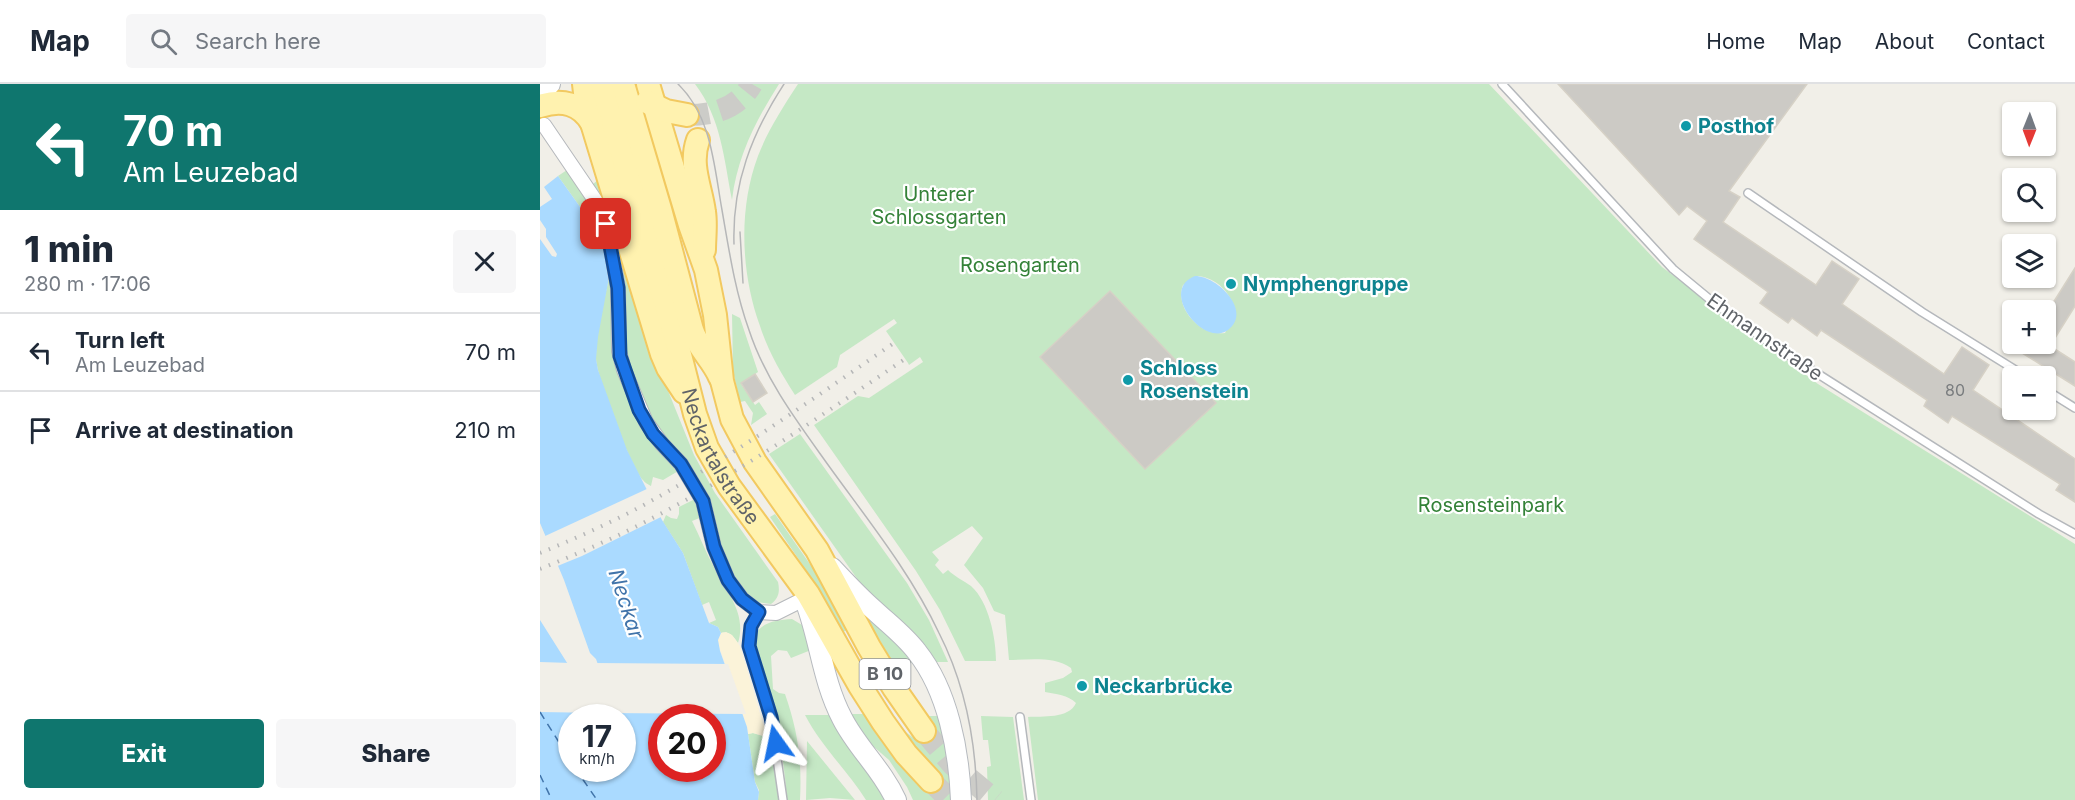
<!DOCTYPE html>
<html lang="en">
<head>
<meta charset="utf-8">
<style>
  :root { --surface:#fff; --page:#f6f6f7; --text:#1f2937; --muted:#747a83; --line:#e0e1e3; --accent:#0f766e }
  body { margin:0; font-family:Inter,sans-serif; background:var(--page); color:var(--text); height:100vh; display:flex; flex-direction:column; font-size:22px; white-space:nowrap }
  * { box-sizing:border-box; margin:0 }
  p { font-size:20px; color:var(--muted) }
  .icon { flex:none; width:33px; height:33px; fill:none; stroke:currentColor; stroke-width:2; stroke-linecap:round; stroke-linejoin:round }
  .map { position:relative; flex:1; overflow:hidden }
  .sheet { display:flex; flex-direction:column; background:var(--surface); width:540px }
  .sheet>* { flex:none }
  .hud { background:#0f766e; color:#fff; overflow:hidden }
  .needle { width:39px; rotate:181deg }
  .tools { position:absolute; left:1462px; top:18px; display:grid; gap:12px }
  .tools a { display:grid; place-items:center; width:54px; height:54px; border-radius:6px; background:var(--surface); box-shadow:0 2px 4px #0004; font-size:30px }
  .speed { position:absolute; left:18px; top:620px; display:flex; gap:12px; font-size:30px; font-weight:700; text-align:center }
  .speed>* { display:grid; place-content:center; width:78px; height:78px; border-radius:50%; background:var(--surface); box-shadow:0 2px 4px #0004; line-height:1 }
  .speed small { font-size:15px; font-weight:400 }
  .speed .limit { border:9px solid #d22; background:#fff; color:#111 }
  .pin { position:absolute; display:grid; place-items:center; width:51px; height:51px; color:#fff; margin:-26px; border-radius:12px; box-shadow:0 3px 9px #0006 }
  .me { position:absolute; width:66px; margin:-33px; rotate:348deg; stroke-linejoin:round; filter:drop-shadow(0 0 4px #0008) }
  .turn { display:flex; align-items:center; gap:21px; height:126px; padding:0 24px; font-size:27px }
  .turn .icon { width:78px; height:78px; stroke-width:2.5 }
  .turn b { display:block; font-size:42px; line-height:51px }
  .round { display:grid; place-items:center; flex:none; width:63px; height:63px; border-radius:6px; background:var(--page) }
  .head { display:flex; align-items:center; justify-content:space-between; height:102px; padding:0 24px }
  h1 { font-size:36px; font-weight:800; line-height:45px }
  .primary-button { display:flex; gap:12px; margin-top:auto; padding:12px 24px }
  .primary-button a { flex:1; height:69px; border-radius:6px; background:var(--accent); color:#fff; font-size:24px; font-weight:800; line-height:69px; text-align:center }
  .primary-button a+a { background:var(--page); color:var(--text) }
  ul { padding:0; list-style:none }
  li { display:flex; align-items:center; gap:18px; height:78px; padding:0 24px; border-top:2px solid var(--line) }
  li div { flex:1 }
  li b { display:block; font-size:22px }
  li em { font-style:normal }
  header { display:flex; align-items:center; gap:36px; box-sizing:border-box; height:84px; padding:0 30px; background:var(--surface); border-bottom:2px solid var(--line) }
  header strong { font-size:28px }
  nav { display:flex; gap:33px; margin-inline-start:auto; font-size:21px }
  .search { width:420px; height:54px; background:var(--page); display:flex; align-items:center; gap:15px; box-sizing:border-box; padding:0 21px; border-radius:6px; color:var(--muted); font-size:22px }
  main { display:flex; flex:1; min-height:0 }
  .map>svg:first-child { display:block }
</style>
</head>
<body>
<header>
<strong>Map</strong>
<div class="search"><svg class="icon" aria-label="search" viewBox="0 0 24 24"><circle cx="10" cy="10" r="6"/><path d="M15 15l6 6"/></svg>Search here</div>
<nav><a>Home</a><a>Map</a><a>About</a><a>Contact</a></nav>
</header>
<main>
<section class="sheet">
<div class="hud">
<div class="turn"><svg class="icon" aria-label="left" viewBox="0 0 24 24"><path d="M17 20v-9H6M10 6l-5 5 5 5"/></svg><div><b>70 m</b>Am Leuzebad</div></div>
</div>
<div class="head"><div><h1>1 min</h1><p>280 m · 17:06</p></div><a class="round"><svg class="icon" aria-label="close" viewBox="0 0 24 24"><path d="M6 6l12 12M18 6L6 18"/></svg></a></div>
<ul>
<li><svg class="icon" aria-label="left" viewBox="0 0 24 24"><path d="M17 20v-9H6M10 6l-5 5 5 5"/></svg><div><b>Turn left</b><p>Am Leuzebad</p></div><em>70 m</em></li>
<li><svg class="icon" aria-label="arrive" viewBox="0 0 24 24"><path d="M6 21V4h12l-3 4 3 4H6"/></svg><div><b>Arrive at destination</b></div><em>210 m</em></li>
</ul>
<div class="primary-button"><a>Exit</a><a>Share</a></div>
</section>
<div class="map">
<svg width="1535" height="716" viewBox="0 0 1535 716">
  <rect width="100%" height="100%" fill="#f1efe8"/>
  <g fill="#c5e8c5" fill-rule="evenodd">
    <path d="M155 0H239C216 36 197 73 192 116 184 75 181 34 155 0Z"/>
    <path d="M258 0H949L1122 183 1278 300 1535 460V716H498L488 633C502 632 529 635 536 619 528 611 516 610 505 608V599L523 594 532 588 531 584C514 572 489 576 469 576L465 531 454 527 443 504 424 481 443 454 432 442 392 468 399 476 395 481 403 490 408 486C415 493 423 496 431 502 449 518 456 554 456 577H425L400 526 376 487 274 341 318 312 329 314 383 278 380 273 369 281 368 279 346 247 357 239 354 235 300 271 297 283 255 311C241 289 228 267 220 242 201 190 198 125 218 72 228 46 243 23 258 0ZM658 192C677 194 691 209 696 228L685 249C661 253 634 224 643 201ZM570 207 676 319 605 385 500 273Z"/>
    <path d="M27 86 58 134 65 158 18 92Z"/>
    <path d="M60 94 116 277 154 371 175 409 238 498C240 507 239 514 231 520L217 518 207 512 194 496 178 456 112 339 87 279 84 245 52 101Z"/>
    <path d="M70 188 76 272 140 386 123 396 113 393 111 402C108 400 105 399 103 396 91 384 57 294 56 275 55 247 65 216 70 188Z"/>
    <path d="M192 230 200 234 218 288 201 300 215 321 219 318 227 330 211 341 213 329 205 317 200 318 193 287Z"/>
    <path d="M260 350 367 499 389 536 408 578H393L323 503 229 370Z"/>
    <path d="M157 414 162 433 152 437C160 453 166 469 175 485 187 508 207 530 198 559 193 552 190 547 181 549L178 543 169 539 176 536 169 518 162 521 143 469 123 438 126 431 131 434 137 435 139 430V423Z"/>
    <path d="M235 430 274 486 307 546 301 549 268 489 230 433Z"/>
    <path d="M321 524 377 579H353Z"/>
    <path d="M252 535 262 541 271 566 251 574 247 567 238 566 231 572 233 605 239 609 245 610C258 647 262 677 260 716H247C245 688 241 659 235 633 231 617 212 568 214 556 218 538 236 536 252 535Z"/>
    <path d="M308 630H327L388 680 363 646 375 655 394 639 389 632H400L414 716H373L367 703 349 676 326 656Z"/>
    <path d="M265 631H292L349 716H326C307 686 281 662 265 631Z"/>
    <path d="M441 632 473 633 484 716H448L447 683 451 682 448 656H443Z"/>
    <path d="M213 649 227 653 230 657 239 716H218L219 706 215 698 208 650Z"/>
    <path d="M267 657 315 716 290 714 266 716Z"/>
  </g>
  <path fill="#fbf3d9" d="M186 548 192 551 200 562 227 653 213 649 208 650 207 643 179 562 178 556 181 549Z"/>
  <g fill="#aadaff" fill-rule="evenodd">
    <path d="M18 92 65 158 70 188 58 253 56 275 58 286 87 366 122 436 143 469 169 539 178 543 181 549 178 556 180 567 207 643 215 698 219 708 218 716H0V536L60 631 63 633H32V684H82L83 666 84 663 83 660 82 633H65L68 630H73L74 626 56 575 50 569 24 496 0 439V155L12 172 16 173 17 170 6 153V145L0 136V123L12 115 4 103ZM122 633H172V684H122Z"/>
    <path d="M655 192C678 192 713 228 688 246 664 264 618 206 655 192Z"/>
  </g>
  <g fill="#f1efe8">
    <path d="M109 404 123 432 42 472 15 483 3 453Z"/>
    <path d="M0 578 31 579 62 629 0 628Z"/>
    <path d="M54 579 188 580 206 630 63 629 71 625Z"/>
  </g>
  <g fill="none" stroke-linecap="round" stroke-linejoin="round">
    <g stroke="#4174aa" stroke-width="1.5" stroke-dasharray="8 6" stroke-linecap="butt">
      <path d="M0 628 32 679"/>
      <path d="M35 684 57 716"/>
      <path d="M0 691 12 716"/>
    </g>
  </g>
  <g fill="#cccac5" stroke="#d6d1c6" stroke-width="1.5">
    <path d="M1018 0H1267L1189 107 1200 113 1183 138 1276 201 1292 177 1319 195 1302 220 1404 290 1422 263 1449 281 1433 306 1535 375V418L1516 406 1520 400 1412 332 1408 339 1384 322 1387 316 1281 246 1277 252 1252 234 1248 239 1220 219 1228 208 1154 155 1167 137 1147 122 1139 131Z"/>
    <path d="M1535 184V222L1510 262 1535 278V302L1482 269 1488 260H1506V230Z"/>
    <path d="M570 207 676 319 605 385 500 273Z"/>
    <path d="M215 290 227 309 213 318 201 299Z"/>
  </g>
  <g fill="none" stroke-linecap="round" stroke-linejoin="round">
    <g stroke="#ccccc8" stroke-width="22" stroke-dasharray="22 11" stroke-linecap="butt">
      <path d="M147 31C175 31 198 24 212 0"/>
      <path d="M384 647 412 680 455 716"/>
      <path d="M391 697 410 716"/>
    </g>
    <g stroke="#b5b8bc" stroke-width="10">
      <g id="lane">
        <path d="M962 0 1133 185 1173 218 1234 262 1499 430 1535 450"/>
        <path d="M1208 109 1382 228 1485 292"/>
        <path d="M1506 306 1535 324"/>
        <path d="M219 528 211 541 209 562 231 633 243 716"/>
        <path d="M480 633 491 716"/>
      </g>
    </g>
    <g stroke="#b5b8bc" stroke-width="16">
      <path id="street" d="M4 41 55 116 64 133 68 146 78 204 79 267 84 286 106 338 122 360 141 380 163 417 174 463 188 496 202 515 219 528 236 529 264 515"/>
    </g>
    <g stroke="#b6babf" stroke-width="22">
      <g id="secondary">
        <path d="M0 8 10 0"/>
        <path d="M292 484C306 499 319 513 334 526 349 540 365 552 377 568 408 607 419 667 421 716"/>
        <path d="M266 519C280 557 283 598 302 634 317 664 342 685 356 716"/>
      </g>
    </g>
    <g stroke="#f2c960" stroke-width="26">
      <g id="primary">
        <path d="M44 0 46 17 52 39 122 270 128 284 144 308"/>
        <path id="s1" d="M62 0 137 259 155 330 167 364 189 402 268 510 320 602 343 638 366 670 391 697"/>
        <path d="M83 0 120 125 152 246C158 264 173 276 180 293"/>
        <path d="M108 0 150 141 166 186 175 231 182 297 192 335 215 378 277 466 329 563 354 604 384 647"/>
        <path d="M107 18 126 27 147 31"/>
        <path d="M0 22C22 15 40 19 52 39"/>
        <path d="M158 56C149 81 161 104 164 128 166 140 164 154 164 166"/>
      </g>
    </g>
    <use href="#lane" stroke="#fff" stroke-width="7"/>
    <use href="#street" stroke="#fff" stroke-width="14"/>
    <use href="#secondary" stroke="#fff" stroke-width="20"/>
    <use href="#primary" stroke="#fff2af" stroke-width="22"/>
    <g stroke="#b6b7b8" stroke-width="1.5">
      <path d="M138 0C172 33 174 82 182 126 189 166 195 207 209 246 224 292 253 332 281 371 322 429 369 485 399 549 425 600 436 659 437 716"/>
      <path d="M200 148 203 199"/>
      <path d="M194 160C192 100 212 49 244 0"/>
    </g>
    <g stroke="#b6b7b8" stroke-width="4" stroke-dasharray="1.5 8" stroke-linecap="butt">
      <path d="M0 469C34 455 68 440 100 423 189 375 271 316 354 259"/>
      <path d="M0 485C34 471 68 457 101 440 193 393 279 333 365 275"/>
    </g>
  </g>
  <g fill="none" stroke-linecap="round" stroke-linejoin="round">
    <g stroke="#114b97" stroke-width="15">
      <path id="route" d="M66 140 78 204 80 272 99 326 113 350 141 380 163 417 174 463 188 496 202 515 219 528 211 542 209 562 231 633 236 659"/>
    </g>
    <use href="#route" stroke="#1a73e8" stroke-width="10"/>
  </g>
  <g fill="#0f9aa8" stroke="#fff" stroke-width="2">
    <circle cx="1146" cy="42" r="6"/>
    <circle cx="691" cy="200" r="6"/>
    <circle cx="588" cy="296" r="6"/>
    <circle cx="542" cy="602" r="6"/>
  </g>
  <g text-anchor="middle" stroke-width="4.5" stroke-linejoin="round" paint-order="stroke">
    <g font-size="16" fill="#7a7d7f">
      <text x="1415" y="312">80</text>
    </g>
    <rect fill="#fff" stroke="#8f9295" stroke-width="1.5" x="319.5" y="575" width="51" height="30" rx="4.5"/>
    <g font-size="18" font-weight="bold" fill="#5f6368">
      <text x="345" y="596">B 10</text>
    </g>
    <g font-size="20" font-weight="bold" fill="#0d838f" stroke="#fff" text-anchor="start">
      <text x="1158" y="49">Posthof</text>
      <text x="703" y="207">Nymphengruppe</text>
      <text x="600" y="291">Schloss<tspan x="600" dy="23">Rosenstein</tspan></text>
      <text x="554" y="609">Neckarbrücke</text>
    </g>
    <g font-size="20" fill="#348238" stroke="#fff">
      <text x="399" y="117">Unterer<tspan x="399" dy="23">Schlossgarten</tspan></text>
      <text x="480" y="188">Rosengarten</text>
      <text x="951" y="428">Rosensteinpark</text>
    </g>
    <g font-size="20" fill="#5f6368" stroke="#fff">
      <text transform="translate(1225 253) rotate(35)" y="7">Ehmannstraße</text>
      <text dy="7" stroke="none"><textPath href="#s1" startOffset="392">Neckartalstraße</textPath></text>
    </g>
    <g font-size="21" font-style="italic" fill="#4174aa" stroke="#fff">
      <text transform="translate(86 520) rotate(72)" y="7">Neckar</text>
    </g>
  </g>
</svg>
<div class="tools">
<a><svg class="needle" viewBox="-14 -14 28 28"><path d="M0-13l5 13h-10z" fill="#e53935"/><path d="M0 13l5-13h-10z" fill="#747a83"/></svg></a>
<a><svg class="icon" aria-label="search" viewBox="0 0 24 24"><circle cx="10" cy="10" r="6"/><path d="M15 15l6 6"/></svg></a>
<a><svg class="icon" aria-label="layers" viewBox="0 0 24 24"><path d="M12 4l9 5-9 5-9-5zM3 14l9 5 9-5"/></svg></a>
<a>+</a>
<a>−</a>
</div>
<div class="speed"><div>17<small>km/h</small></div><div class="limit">20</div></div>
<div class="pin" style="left:66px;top:140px;background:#d93025"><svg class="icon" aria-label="arrive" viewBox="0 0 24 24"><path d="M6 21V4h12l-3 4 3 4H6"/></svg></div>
<svg class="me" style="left:236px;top:659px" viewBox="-20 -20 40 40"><path d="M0-17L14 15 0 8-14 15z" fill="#1a73e8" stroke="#fff" stroke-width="4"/></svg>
</div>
</main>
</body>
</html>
